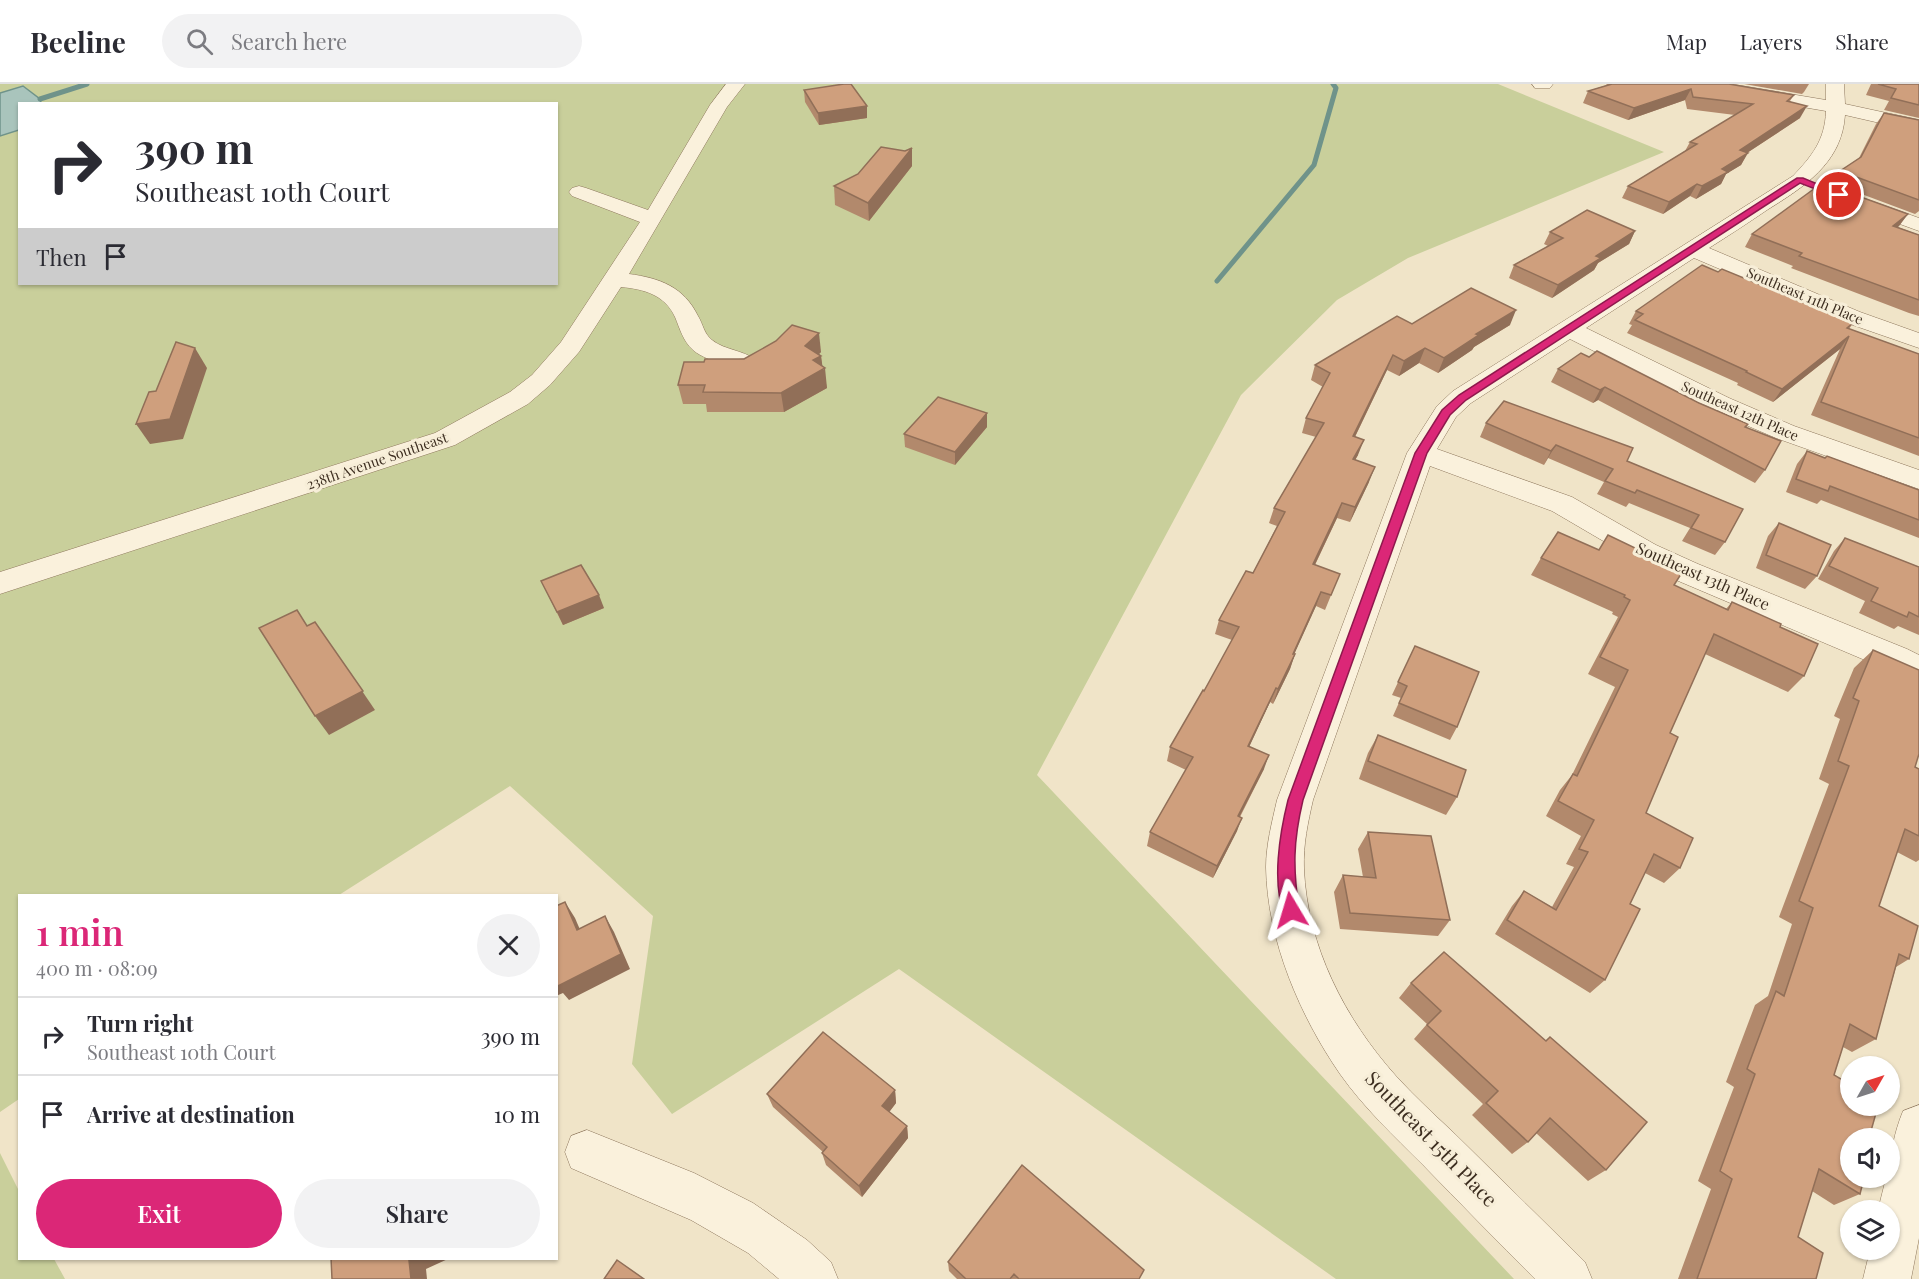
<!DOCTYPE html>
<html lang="en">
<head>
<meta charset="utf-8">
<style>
  :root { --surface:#fff; --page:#f2f2f3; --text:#2b2b33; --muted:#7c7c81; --line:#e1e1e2; --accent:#db2777 }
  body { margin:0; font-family:"Playfair Display",serif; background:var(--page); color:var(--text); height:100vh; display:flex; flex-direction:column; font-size:22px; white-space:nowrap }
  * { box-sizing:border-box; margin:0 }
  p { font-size:20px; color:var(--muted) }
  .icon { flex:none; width:33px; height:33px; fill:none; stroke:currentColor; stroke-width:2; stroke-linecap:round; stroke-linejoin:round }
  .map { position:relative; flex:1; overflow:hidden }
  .side { position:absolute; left:18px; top:810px; width:540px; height:366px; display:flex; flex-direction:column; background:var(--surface); border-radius:0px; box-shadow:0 2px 4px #0004 }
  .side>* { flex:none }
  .hud { position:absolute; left:18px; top:18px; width:540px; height:183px; border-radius:0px; box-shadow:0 2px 4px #0004; background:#fff; color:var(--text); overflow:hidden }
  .needle { width:39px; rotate:51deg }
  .tools { position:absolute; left:1840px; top:972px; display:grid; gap:12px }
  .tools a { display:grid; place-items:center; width:60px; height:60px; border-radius:50%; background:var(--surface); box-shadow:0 2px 4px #0004; font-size:30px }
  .pin { position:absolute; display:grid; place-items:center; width:51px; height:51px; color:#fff; margin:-26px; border:3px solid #fff; border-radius:50%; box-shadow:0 2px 6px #0007 }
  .me { position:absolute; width:66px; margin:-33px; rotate:353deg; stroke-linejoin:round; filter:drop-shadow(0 0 4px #0008) }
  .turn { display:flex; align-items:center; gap:21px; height:126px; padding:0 18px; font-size:27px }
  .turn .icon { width:78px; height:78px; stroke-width:2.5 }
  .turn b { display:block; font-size:42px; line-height:51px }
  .then { display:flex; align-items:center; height:57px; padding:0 18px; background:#0003; gap:12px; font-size:22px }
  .round { display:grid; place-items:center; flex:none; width:63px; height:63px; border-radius:32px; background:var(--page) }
  .summary { display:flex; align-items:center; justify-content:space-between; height:102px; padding:0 18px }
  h1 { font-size:36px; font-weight:600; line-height:45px; color:var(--accent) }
  .button { display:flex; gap:12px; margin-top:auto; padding:12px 18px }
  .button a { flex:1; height:69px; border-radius:36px; background:var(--accent); color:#fff; font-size:24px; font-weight:600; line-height:69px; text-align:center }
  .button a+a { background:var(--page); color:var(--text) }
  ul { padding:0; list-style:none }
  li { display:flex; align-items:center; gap:18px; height:78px; padding:0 18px; border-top:2px solid var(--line) }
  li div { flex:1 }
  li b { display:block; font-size:22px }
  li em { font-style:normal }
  header { display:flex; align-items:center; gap:36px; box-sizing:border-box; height:84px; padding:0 30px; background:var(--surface); border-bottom:2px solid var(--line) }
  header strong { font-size:28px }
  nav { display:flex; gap:33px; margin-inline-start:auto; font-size:21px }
  .search { width:420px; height:54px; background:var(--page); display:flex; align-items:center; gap:15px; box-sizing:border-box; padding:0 21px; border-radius:33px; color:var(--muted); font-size:22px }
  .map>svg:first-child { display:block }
</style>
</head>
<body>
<header>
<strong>Beeline</strong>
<div class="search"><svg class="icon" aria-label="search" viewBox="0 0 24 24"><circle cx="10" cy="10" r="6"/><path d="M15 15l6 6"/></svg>Search here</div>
<nav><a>Map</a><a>Layers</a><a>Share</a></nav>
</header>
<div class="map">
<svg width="1919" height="1195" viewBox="0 0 1919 1195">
  <rect width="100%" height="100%" fill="#f0e4c8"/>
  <g fill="#c9cf9b" fill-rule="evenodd">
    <path d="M0 0H1498L1664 68 1408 174 1337 216 1241 311 1037 691 1514 1195H1336L899 885 672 1030 632 980 653 832 510 702 339 811 20 812 19 1015 0 1028ZM20 20H556V200H20Z"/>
    <path d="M0 1069 19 1107 20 1174 54 1175 65 1195H0Z"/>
  </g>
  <path fill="#a9c4bc" stroke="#6f938a" stroke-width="1.5" d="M23 2 40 15 41 19 20 20 19 46 0 52V9Z"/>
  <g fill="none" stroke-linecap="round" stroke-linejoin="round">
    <g stroke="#6f938a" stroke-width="5">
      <path d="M40 15 87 0"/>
      <path d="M1217 197 1314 81 1336 4 1333 0"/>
    </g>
    <g stroke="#8d765c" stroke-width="1">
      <g id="minor">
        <path d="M726 0H745L727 23 629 190C660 194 684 203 698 232 703 240 704 250 712 256 725 267 748 266 758 279L754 284C742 287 734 283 722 280 712 276 701 273 693 266 683 257 680 245 675 233 665 211 644 205 621 203L579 268 550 301 528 320 455 361 0 510V488L435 349 510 308 532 291 561 258 640 138 572 112 569 108 572 104 579 102 586 104 648 126 710 21Z"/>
        <path d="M1532 0H1553L1550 4H1535Z"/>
        <path d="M1688 0H1730L1826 16V0H1844L1845 20 1919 36V48L1845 31C1842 79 1804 103 1767 126 1748 139 1728 152 1709 164L1860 228 1919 249V264L1844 238 1694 174 1586 244 1729 314 1794 342 1919 386V405L1776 354 1711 326 1570 255 1471 319 1456 333 1437 365 1572 413 1656 461 1698 480 1907 565 1919 571V599L1676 496 1634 475 1552 427 1430 382 1313 716C1308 738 1303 761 1304 784 1307 862 1345 935 1396 992 1415 1013 1435 1031 1455 1050 1498 1093 1542 1135 1585 1178L1592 1195H1535C1497 1157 1460 1119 1423 1081 1394 1052 1364 1024 1340 990 1300 932 1267 856 1266 783 1266 761 1272 738 1277 716L1407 369 1437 322 1453 307 1793 92C1812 72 1825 56 1826 27L1697 5 1691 4Z"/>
        <path d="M1863 114 1919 134V147L1856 124 1852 120 1856 116Z"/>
        <path d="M1919 1021V1154L1911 1195H1863L1870 1166H1890V1126H1878L1886 1094H1890C1890 1070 1894 1049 1903 1027Z"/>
        <path d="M587 1046 694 1089 753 1119 807 1156 831 1178 838 1195H779L748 1169 691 1136 571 1084 565 1068 571 1052Z"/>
      </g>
    </g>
    <use href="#minor" fill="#faf1dc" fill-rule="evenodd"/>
  </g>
  <g fill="#b2896c">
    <path d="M1606 0H1729L1794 11 1790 17 1800 34 1747 69 1741 81 1726 90 1721 100 1696 115 1690 112 1663 130 1622 114 1628 102 1685 67 1690 58 1735 31 1687 25 1685 16 1628 36 1583 19 1588 7 1607 1Z"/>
    <path d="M1744 0H1809L1804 8 1802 10Z"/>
    <path d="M1871 0H1919V34L1884 26 1889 17 1866 11Z"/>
    <path d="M804 6 867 22V34L819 41 805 18Z"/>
    <path d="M1884 29 1919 36V127L1915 130 1832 99 1840 87 1859 74 1876 40Z"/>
    <path d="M912 64V82L869 137 835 121 834 102Z"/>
    <path d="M1908 130 1898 143 1919 151V232L1909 229 1791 184 1793 182 1745 163 1752 150Z"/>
    <path d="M1635 147 1629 160 1598 179 1594 186 1552 214 1509 194 1514 181 1548 162 1544 160 1550 148Z"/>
    <path d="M1718 188 1853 239 1849 245 1919 270V372L1811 331 1840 265 1773 318 1737 301 1738 299 1627 249 1632 241 1629 240 1636 227Z"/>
    <path d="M1412 240 1510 241 1474 263 1472 266 1438 289 1419 279 1399 292 1387 286 1355 353 1358 371 1355 376 1369 398 1350 438 1337 434 1315 481 1334 504 1325 526 1316 522 1294 570H1295L1290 585 1273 620 1270 618 1249 663 1264 685 1240 733 1237 747 1213 794 1147 762 1150 748 1186 686 1167 677 1170 663 1204 607 1232 556 1215 550 1219 536 1253 489 1277 442 1269 439 1274 424 1316 353 1302 349 1306 334 1323 303 1311 296 1315 281Z"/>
    <path d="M821 268 819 270 821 272 822 282 827 304 784 328H707L706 320H683L678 301 704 278Z"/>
    <path d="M1589 273 1748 340 1746 344 1765 386 1755 399 1598 316 1593 319 1551 298 1558 285Z"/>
    <path d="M987 329V343L955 381 905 363 904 350Z"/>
    <path d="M1486 339 1627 377 1743 425 1725 458 1715 471 1682 457 1690 444 1629 419 1626 423 1597 410 1604 398 1548 374 1544 381 1480 353Z"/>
    <path d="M1807 367 1825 374 1827 372 1919 406V454L1821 416 1817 420 1786 408 1797 380Z"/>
    <path d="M1779 439 1817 492 1805 505 1756 484 1768 452Z"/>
    <path d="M1845 454 1919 483V551L1898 542 1894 545 1859 529 1865 517 1818 495 1834 467Z"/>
    <path d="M1541 474 1674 501 1726 525 1732 518 1780 543 1804 592 1788 608 1705 570 1670 649 1646 729 1680 784 1664 799 1645 789 1630 820 1605 896 1590 909 1495 850 1512 822 1524 807 1552 823 1574 783 1566 780 1581 752 1546 732 1560 706 1572 691 1615 603 1588 590 1618 533 1612 530 1613 528 1531 491Z"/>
    <path d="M541 497 604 524 563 541Z"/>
    <path d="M1415 562 1457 643 1450 656 1393 632 1401 614 1392 611Z"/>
    <path d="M1873 566 1915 683 1919 685V776L1916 778 1897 768 1879 822 1909 875 1896 883 1876 955 1852 968 1843 963 1834 991 1851 1054 1860 1110 1834 1121 1812 1107 1798 1153 1816 1195H1678L1711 1105 1698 1097 1734 1003 1726 998 1755 921 1768 912 1792 840 1779 833 1829 700 1819 695 1840 635 1834 632 1854 584Z"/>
    <path d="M1378 651 1457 713 1446 731 1359 695 1368 669Z"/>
    <path d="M1368 748 1450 836 1438 852 1340 845 1334 808 1343 791 1363 793 1358 765Z"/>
    <path d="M1411 899 1545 957 1550 953 1606 1086 1588 1097 1536 1049 1528 1058 1512 1070 1472 1031 1483 1020 1414 955 1427 940 1399 914Z"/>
    <path d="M895 1006 896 1019 889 1028 907 1042 908 1054 862 1113 826 1081 822 1069 823 1068 773 1023 767 1010Z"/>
    <path d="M948 1178 1139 1195H957L949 1187Z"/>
  </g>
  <g fill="#916f58">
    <path d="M1691 5 1685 16 1628 36 1634 24Z"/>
    <path d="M867 22V34L819 41 818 29Z"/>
    <path d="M1807 22 1800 34 1733 78 1740 66Z"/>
    <path d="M912 64V82L869 137 868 119Z"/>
    <path d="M1748 69 1741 81 1726 90 1721 100 1696 115 1702 102 1722 85Z"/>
    <path d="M1697 100 1690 112 1663 130 1669 118Z"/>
    <path d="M1908 130 1899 142 1884 154 1893 142Z"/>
    <path d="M1635 147 1629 160 1598 179 1594 186 1552 214 1558 201 1596 172Z"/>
    <path d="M1516 226 1510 241 1474 263 1472 266 1438 289 1444 274 1476 250Z"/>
    <path d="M819 249 821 268 808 281 805 262Z"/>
    <path d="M1849 252 1840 265 1773 318 1782 305Z"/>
    <path d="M195 264 207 284 183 355 150 360 136 340Z"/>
    <path d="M1425 264 1419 279 1399 292 1404 277Z"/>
    <path d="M1393 271 1387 286 1348 367 1353 352Z"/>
    <path d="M821 272 823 286 825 284 827 304 784 328 781 309 813 276Z"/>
    <path d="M1605 303 1598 316 1593 319 1600 306Z"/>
    <path d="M987 329V343L955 381V368Z"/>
    <path d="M1364 356 1358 371 1347 390 1353 375Z"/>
    <path d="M1556 361 1548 374 1544 381 1551 367Z"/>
    <path d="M1375 383 1369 398 1350 438 1355 423Z"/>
    <path d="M1342 419 1337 434 1308 495 1313 480Z"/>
    <path d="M1321 508 1316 522 1288 584 1293 570Z"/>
    <path d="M599 511 604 524 563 541 557 528Z"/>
    <path d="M328 557 375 626 329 651 315 632Z"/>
    <path d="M1295 570 1290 585 1273 620 1278 605Z"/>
    <path d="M1276 604 1270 618 1243 676 1248 662Z"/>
    <path d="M1269 671 1264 685 1233 745 1238 732Z"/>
    <path d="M1242 734 1237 747 1213 794 1217 782Z"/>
    <path d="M565 818 575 834 587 862 577 846Z"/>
    <path d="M605 832 614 848 630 885 569 916 563 909 556 912V896Z"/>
    <path d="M895 1006 896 1019 884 1035 882 1022Z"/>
    <path d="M907 1042 908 1054 862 1113 859 1102Z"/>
    <path d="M412 1174H450L426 1185 427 1195H411L409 1176Z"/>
  </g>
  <g fill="#cf9f7d" stroke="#916f58" stroke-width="1.5">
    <path d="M844 0H851L867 22 818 29 804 6Z"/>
    <path d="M1612 0H1729L1794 11 1787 17 1807 22 1740 66 1748 69 1722 85 1728 88 1702 102 1697 100 1669 118 1628 102 1697 60 1690 58 1753 20 1693 13 1691 5 1634 24 1588 7Z"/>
    <path d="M1878 0H1919V21L1891 14 1896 5Z"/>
    <path d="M1884 29 1919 36V116L1840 87 1861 73Z"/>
    <path d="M881 63 905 67 912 64 868 119 834 102 858 90Z"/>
    <path d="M1822 99 1908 130 1893 142 1919 151V216L1799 172 1802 169 1752 150Z"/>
    <path d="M1587 126 1635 147 1596 172 1601 174 1558 201 1514 181 1563 154 1550 148Z"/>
    <path d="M1702 181 1718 188 1722 185 1853 239 1847 244 1919 270V354L1821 318 1849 252 1782 305 1746 288 1747 287 1635 236 1643 230 1636 227Z"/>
    <path d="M1471 204 1516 226 1476 250 1479 251 1444 274 1425 264 1404 277 1393 271 1353 352 1364 356 1353 375 1375 383 1355 423 1342 419 1313 480 1340 490 1331 511 1321 508 1293 570H1295L1278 605 1276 604 1248 662 1269 671 1238 732 1242 734 1217 782 1150 748 1193 673 1170 663 1203 606 1204 607 1239 543 1219 536 1246 487 1253 489 1285 428 1274 424 1324 339 1306 334 1330 289 1315 281 1397 232 1412 240Z"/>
    <path d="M792 241 819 249 805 262 821 272 813 276 825 284 781 309 703 308 705 301H678L684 278H704L705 275H744L776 257Z"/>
    <path d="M176 258 195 264 170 335 136 340 149 308 156 307Z"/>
    <path d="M1597 267 1699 319 1748 340 1745 343 1781 357 1765 386 1605 303 1600 306 1558 285 1581 269 1589 273Z"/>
    <path d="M938 313 987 329 955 368 904 350Z"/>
    <path d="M1504 317 1633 364 1627 377 1743 425 1725 458 1691 444 1699 431 1637 406 1635 409 1605 397 1613 385 1556 361 1551 367 1486 339Z"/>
    <path d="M1807 367 1825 374 1827 372 1919 406V436L1830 402 1828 407 1796 395Z"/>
    <path d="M1779 439 1831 461 1817 492 1766 471Z"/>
    <path d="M1558 448 1599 466 1608 451 1683 487 1674 501 1728 526 1732 518 1781 540 1780 543 1818 560 1804 592 1714 550 1670 649 1678 653 1646 729 1693 754 1680 784 1654 770 1630 820 1640 825 1605 896 1507 836 1524 807 1556 826 1588 768 1579 765 1594 736 1558 717 1573 690 1577 692 1628 586 1600 573 1630 516 1624 513 1625 511 1541 474Z"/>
    <path d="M1845 454 1919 483V533L1909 528 1907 533 1871 517 1878 504 1829 482Z"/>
    <path d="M581 481 599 511 557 528 541 497Z"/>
    <path d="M297 526 307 542 315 538 363 607 315 632 259 544Z"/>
    <path d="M1415 562 1479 588 1457 643 1399 619 1407 602 1398 598Z"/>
    <path d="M1873 566 1919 586V670L1915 683 1919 685V752L1905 745 1879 822 1918 842 1909 875 1899 870 1876 955 1850 940 1834 991 1851 1001V1022H1878L1869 1054H1851V1094H1864L1860 1110 1819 1085 1798 1153 1823 1169 1816 1195H1697L1732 1095 1720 1087 1755 990 1747 985 1776 907 1784 912 1813 824 1799 817 1849 682 1838 677 1859 617 1853 614Z"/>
    <path d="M1378 651 1466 686 1457 713 1368 677Z"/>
    <path d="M1368 748 1431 752 1450 836 1350 829 1343 791 1376 794Z"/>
    <path d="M565 818 577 846 605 832 621 870 558 902 556 898V822Z"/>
    <path d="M1444 868 1546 957 1550 953 1647 1038 1606 1086 1550 1034 1528 1058 1486 1019 1498 1007 1427 941 1441 927 1411 899Z"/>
    <path d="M823 948 895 1006 882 1022 907 1042 859 1102 822 1069 827 1063 767 1010Z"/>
    <path d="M1022 1081 1144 1186 1139 1195H1019L1014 1190 1010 1195H966L948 1178Z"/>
    <path d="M331 1174H412L409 1176 411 1195H332Z"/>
    <path d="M617 1176 644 1195H604Z"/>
  </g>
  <path fill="#db2777" stroke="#8e194d" stroke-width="1.5" d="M1797 94H1803L1844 111 1836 113 1800 99 1466 316 1450 331 1427 369 1303 716C1293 758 1293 784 1299 826L1296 832 1291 834 1285 832C1271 800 1280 748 1288 716L1415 369 1442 326 1459 311Z"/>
  <g text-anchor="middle" stroke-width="6" stroke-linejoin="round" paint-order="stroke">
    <g font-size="14" fill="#3d2e20" stroke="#f7eed8">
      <text transform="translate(1805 212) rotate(23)" y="5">Southeast 11th Place</text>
      <text transform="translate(1740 327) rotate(24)" y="5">Southeast 12th Place</text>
      <text transform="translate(377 377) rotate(-19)" y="5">238th Avenue Southeast</text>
    </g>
    <g font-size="16" fill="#3d2e20" stroke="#f7eed8">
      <text transform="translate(1703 492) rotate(24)" y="6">Southeast 13th Place</text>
    </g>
    <g font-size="20" fill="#3d2e20" stroke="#f7eed8">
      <text transform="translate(1431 1055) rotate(46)" y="7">Southeast 15th Place</text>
    </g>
  </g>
</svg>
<div class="tools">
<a><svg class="needle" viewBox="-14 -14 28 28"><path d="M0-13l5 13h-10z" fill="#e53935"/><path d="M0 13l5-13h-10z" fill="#7c7c81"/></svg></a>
<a><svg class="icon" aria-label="sound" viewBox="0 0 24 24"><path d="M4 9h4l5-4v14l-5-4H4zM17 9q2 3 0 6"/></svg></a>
<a><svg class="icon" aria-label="layers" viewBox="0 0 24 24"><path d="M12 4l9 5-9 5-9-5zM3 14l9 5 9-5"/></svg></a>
</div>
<div class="pin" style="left:1839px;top:111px;background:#d93025"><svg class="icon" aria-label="arrive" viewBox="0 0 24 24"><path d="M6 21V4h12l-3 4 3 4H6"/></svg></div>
<svg class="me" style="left:1291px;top:826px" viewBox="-20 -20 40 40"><path d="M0-17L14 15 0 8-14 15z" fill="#db2777" stroke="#fff" stroke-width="4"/></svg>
<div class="hud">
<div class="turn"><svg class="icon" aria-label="right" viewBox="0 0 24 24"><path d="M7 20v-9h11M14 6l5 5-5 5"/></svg><div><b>390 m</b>Southeast 10th Court</div></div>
<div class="then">Then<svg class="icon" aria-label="arrive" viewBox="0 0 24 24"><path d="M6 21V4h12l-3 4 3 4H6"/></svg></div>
</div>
<section class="side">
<div class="summary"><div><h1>1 min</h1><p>400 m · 08:09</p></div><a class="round"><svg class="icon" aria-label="close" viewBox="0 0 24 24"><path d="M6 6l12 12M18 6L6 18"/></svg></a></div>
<ul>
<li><svg class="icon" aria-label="right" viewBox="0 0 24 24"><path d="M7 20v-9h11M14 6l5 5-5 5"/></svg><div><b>Turn right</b><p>Southeast 10th Court</p></div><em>390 m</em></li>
<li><svg class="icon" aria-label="arrive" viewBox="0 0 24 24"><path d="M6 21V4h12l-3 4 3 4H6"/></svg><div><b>Arrive at destination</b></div><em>10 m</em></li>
</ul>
<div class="button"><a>Exit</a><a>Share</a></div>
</section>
</div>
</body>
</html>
